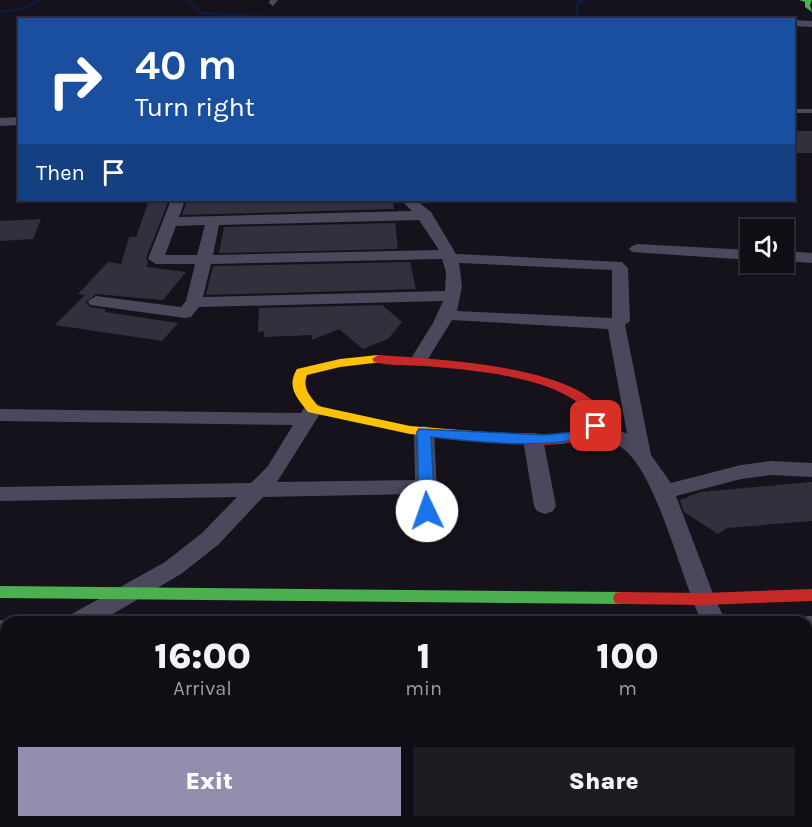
<!DOCTYPE html>
<html lang="en">
<head>
<meta charset="utf-8">
<style>
  :root { --surface:#100e15; --page:#1e1c22; --text:#f1f3f6; --muted:#9c9ca0; --line:#302e34; --accent:#948eae }
  body { margin:0; font-family:Karla,sans-serif; background:var(--page); color:var(--text); height:100vh; display:flex; flex-direction:column; font-size:22px; white-space:nowrap }
  * { box-sizing:border-box; margin:0 }
  p { font-size:20px; color:var(--muted) }
  .icon { flex:none; width:33px; height:33px; fill:none; stroke:currentColor; stroke-width:2; stroke-linecap:round; stroke-linejoin:round }
  .map { position:relative; flex:1; overflow:hidden }
  .side { position:absolute; left:0px; top:616px; width:813px; height:212px; display:flex; flex-direction:column; background:var(--surface); border-radius:18px 18px 0 0; box-shadow:0 2px 4px #0004,0 0 0 2px var(--line) }
  .side>* { flex:none }
  .hud { position:absolute; left:18px; top:18px; width:777px; height:183px; border-radius:0px; box-shadow:0 2px 4px #0004,0 0 0 2px var(--line); background:#1a4fa0; color:#fff; overflow:hidden }
  .tools { position:absolute; left:740px; top:219px; display:grid; gap:12px }
  .tools a { display:grid; place-items:center; width:54px; height:54px; border-radius:0px; background:var(--surface); box-shadow:0 2px 4px #0004,0 0 0 2px var(--line); font-size:30px }
  .pin { position:absolute; display:grid; place-items:center; width:51px; height:51px; color:#fff; margin:-26px; border-radius:12px; box-shadow:0 3px 9px #0006 }
  .me { position:absolute; width:66px; margin:-33px; rotate:357deg; stroke-linejoin:round; filter:drop-shadow(0 0 4px #0008) }
  .turn { display:flex; align-items:center; gap:21px; height:126px; padding:0 18px; font-size:27px }
  .turn .icon { width:78px; height:78px; stroke-width:2.5 }
  .turn b { display:block; font-size:42px; line-height:51px }
  .then { display:flex; align-items:center; height:57px; padding:0 18px; background:#0003; gap:12px; font-size:22px }
  .eta { display:flex; justify-content:space-evenly; align-items:center; height:102px; text-align:center }
  .eta b { font-size:36px; font-weight:800; line-height:42px }
  .cta { display:flex; gap:12px; margin-top:auto; padding:12px 18px }
  .cta a { flex:1; height:69px; border-radius:0px; background:var(--accent); color:#fff; font-size:24px; font-weight:800; line-height:69px; text-align:center }
  .cta a+a { background:var(--page); color:var(--text) }
  .map>svg:first-child { display:block }
</style>
</head>
<body>
<div class="map">
<svg width="812" height="827" viewBox="0 0 812 827">
  <rect width="100%" height="100%" fill="#15121c"/>
  <g fill="none" stroke-linecap="round" stroke-linejoin="round">
    <g stroke="#0f1b3c" stroke-width="3">
      <path d="M187 0 201 13 305 20"/>
      <path d="M0 12 21 9 39 0"/>
      <path d="M581 20 576 12 578 2 585 0"/>
    </g>
  </g>
  <g fill="#33303e">
    <rect x="794" y="131" width="18" height="22"/>
    <path d="M149 200H169L146 258 148 262 147 267 186 272 163 300 96 294 86 302 90 307 105 309V312L178 323 162 341 55 325 85 295 78 294 108 262 121 264 129 237H136Z"/>
    <path d="M187 200H393L394 209 182 215Z"/>
    <path d="M41 219 33 239 0 241V221Z"/>
    <path d="M395 223 398 249 219 253 224 227Z"/>
    <path d="M410 262 416 289 206 295 213 266Z"/>
    <path d="M382 305 402 322 388 339 363 349 339 329 312 340V335L264 337V331L258 332 259 308Z"/>
    <path d="M812 482V521L727 528 718 534 684 512 680 500 700 492Z"/>
  </g>
  <g fill="none" stroke-linecap="round" stroke-linejoin="round">
    <rect fill="#4b485c" fill-rule="evenodd" x="794" y="109" width="18" height="4"/>
    <g fill="#4b485c" fill-rule="evenodd">
      <path d="M270 0H278L273 6 269 3Z"/>
      <path d="M794 20 812 21V27L794 26Z"/>
      <path d="M20 117V125L0 126V118Z"/>
      <path d="M171 200H185L179 217 412 211 401 200H416L431 212 456 254 622 262 628 268 630 321 625 325 651 455 671 483 741 465 771 461 812 463V477L771 475 741 479 676 496 715 599 726 622H702C681 579 658 478 625 450 616 442 600 437 589 430L586 426 589 422 596 420 603 422 627 434 608 329 452 320 425 364H413L410 360 433 323 443 301 199 307 191 317 185 318 90 305 88 301 96 296 181 307 186 301 195 264H156L148 259ZM419 220 439 250 213 255 219 225ZM205 225 197 255H165L176 226ZM442 259 446 272 445 291 203 297 211 264ZM459 263 612 270V318L457 311 462 286Z"/>
      <path d="M637 244 750 250V260L632 252 629 249 632 246Z"/>
      <path d="M783 251 812 253V263L783 261Z"/>
      <path d="M313 403 320 405 323 409 277 482 415 480 414 432 417 428 424 426 431 428 434 432 438 511 435 516 427 519 419 516 416 511V494L263 497 218 545 181 574 99 622H67L70 615 165 562 202 533 237 497 0 501V487L251 483 268 466 293 425 0 421V409L301 413 306 405Z"/>
      <path d="M533 433 540 434 543 439 556 506 553 511 545 514 537 511 534 506 523 439 526 434Z"/>
      <path d="M807 616H812V636H807V622H796L798 619Z"/>
      <path d="M0 620 13 622H6V640H0Z"/>
      <path d="M6 662V686L0 688V664Z"/>
      <rect x="807" y="753" width="5" height="26"/>
      <rect x="0" y="755" width="6" height="26"/>
      <path d="M293 822H323L322 827H292Z"/>
      <rect x="324" y="822" width="30" height="5"/>
      <path d="M761 822H791L793 827H763Z"/>
    </g>
    <g fill="#4caf50" fill-rule="evenodd">
      <path d="M799 0H812L810 5 812 12 805 7V2Z"/>
      <path d="M0 586 621 592 627 593 629 598 627 603 621 604 0 598Z"/>
    </g>
    <path fill="#ffc107" fill-rule="evenodd" d="M378 355 382 356 384 359 382 362 340 367 307 375C302 388 310 396 318 406L410 426 510 434 517 438 510 442 410 434 308 412C297 398 286 387 297 369L340 359Z"/>
    <g fill="#c62828" fill-rule="evenodd">
      <path d="M378 355C435 359 529 364 579 391 592 398 600 407 608 420 604 425 600 431 595 434 576 447 526 447 505 441L503 438C517 423 569 450 594 420 569 376 470 370 424 366 408 365 389 366 374 362L372 359Z"/>
      <path d="M812 589V601L703 605 621 604 615 603 613 598 615 593 621 592 703 593Z"/>
    </g>
  </g>
  <path fill="#1a73e8" stroke="#114b97" stroke-width="1.5" d="M596 422 602 426C582 455 465 441 431 437L435 511 432 515H421L419 511 417 432 419 429 544 435 575 432Z"/>
</svg>
<div class="tools">
<a><svg class="icon" aria-label="sound" viewBox="0 0 24 24"><path d="M4 9h4l5-4v14l-5-4H4zM17 9q2 3 0 6"/></svg></a>
</div>
<div class="pin" style="left:596px;top:426px;background:#d93025"><svg class="icon" aria-label="arrive" viewBox="0 0 24 24"><path d="M6 21V4h12l-3 4 3 4H6"/></svg></div>
<svg class="me" style="left:427px;top:511px" viewBox="-20 -20 40 40"><circle r="19" fill="#fff"/><path d="M0-13L10 11 0 6-10 11z" fill="#1a73e8"/></svg>
<div class="hud">
<div class="turn"><svg class="icon" aria-label="right" viewBox="0 0 24 24"><path d="M7 20v-9h11M14 6l5 5-5 5"/></svg><div><b>40 m</b>Turn right</div></div>
<div class="then">Then<svg class="icon" aria-label="arrive" viewBox="0 0 24 24"><path d="M6 21V4h12l-3 4 3 4H6"/></svg></div>
</div>
<section class="side">
<div class="eta">
<div><b>16:00</b><p>Arrival</p></div>
<div><b>1</b><p>min</p></div>
<div><b>100</b><p>m</p></div>
</div>
<div class="cta"><a>Exit</a><a>Share</a></div>
</section>
</div>
</body>
</html>
